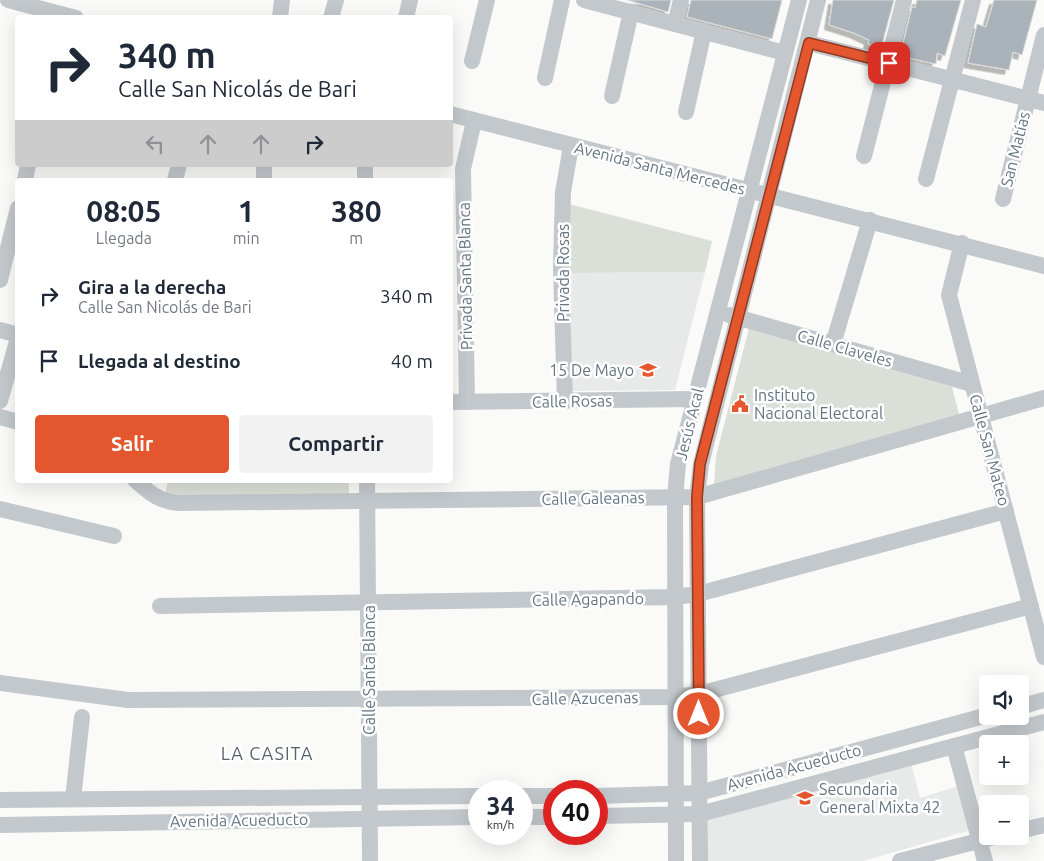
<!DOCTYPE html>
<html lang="es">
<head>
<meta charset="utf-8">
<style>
  :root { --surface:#fff; --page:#f2f2f3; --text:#1f2937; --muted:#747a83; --accent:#e4572e }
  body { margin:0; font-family:Ubuntu,sans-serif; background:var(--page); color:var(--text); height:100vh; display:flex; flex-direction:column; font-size:19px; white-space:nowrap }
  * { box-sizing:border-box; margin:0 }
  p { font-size:16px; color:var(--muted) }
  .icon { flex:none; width:28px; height:28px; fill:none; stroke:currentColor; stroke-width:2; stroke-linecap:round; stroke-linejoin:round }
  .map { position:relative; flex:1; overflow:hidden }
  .side { position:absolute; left:15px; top:178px; width:438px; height:305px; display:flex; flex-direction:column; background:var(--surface); border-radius:5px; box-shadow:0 5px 20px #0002 }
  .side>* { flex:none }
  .hud { position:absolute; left:15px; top:15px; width:438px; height:152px; border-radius:5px; box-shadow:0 5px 20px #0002; background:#fff; color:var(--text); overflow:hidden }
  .buttons { position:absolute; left:979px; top:675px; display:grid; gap:10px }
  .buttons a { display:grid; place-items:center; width:50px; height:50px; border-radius:5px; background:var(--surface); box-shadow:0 5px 20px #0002; font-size:25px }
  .speed { position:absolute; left:468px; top:780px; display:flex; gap:10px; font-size:25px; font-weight:700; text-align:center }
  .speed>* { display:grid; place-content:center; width:65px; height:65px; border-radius:50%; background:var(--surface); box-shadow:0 5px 20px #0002; line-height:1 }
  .speed small { font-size:12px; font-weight:400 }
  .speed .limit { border:8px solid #d22; background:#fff; color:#111 }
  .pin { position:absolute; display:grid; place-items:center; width:42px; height:42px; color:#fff; margin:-21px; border-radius:10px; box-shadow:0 2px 8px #0006 }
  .me { position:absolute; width:55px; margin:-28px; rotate:0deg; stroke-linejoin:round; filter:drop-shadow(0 0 4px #0008) }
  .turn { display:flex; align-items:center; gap:18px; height:105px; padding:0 20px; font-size:22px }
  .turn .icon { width:65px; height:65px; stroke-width:2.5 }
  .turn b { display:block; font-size:35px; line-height:42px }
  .lanes { display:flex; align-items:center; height:48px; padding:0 20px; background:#0003; justify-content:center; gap:25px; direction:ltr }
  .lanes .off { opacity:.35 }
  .eta { display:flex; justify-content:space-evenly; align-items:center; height:85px; text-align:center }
  .eta b { font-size:30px; font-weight:600; line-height:35px }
  .action { display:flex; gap:10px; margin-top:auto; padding:10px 20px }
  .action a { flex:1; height:58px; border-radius:5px; background:var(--accent); color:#fff; font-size:20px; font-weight:600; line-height:58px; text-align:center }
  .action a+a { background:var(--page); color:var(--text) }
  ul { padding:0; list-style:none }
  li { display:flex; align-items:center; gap:15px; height:65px; padding:0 20px }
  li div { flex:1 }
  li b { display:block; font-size:19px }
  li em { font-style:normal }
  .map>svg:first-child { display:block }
</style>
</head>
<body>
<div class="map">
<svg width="1044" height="861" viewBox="0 0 1044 861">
  <defs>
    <filter id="shadow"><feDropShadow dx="-4.5" dy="4.5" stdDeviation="0" flood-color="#0004"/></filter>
  </defs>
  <rect width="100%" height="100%" fill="#fafaf8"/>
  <g fill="#e8e9e9">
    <path d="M705 272 675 390 571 391 569 273Z"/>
    <path d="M911 763 920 798 961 785 971 830 863 861H707L708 818Z"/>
  </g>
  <g fill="#dadfd7">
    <path d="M569 204 712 241 705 272 569 273Z"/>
    <path d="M749 328 952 387 959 414 714 484 716 456Z"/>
    <path d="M168 480H349V494L165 496Z"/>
  </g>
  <g fill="#aab3b9" stroke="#dcdcda" filter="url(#shadow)">
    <path d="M627 0H671L668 12Z"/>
    <path d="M691 0H782L772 39 687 17Z"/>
    <path d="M833 0H894L881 48 868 44 869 40 854 33 829 25Z"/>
    <path d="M917 0H961L945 56 937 53 936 64 900 56 912 7 915 8Z"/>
    <path d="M994 0H1037L1022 55 1013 52 1009 70 968 63 977 24 986 27Z"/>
  </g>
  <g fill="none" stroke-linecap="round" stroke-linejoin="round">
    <g stroke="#c3c8cc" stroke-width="16">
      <path d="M8 0 76 18"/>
      <path d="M584 0 785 53"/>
      <path d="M280 18 282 0"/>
      <path d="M331 18 336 0"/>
      <path d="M406 18 410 0"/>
      <path d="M675 24 681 0"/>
      <path d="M809 43 1044 103"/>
      <path d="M472 61 487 0"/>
      <path d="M545 78 562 0"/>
      <path d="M612 96 631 12"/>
      <path d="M686 112 704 31"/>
      <path d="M450 114 1044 266"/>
      <path d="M864 156 904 0"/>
      <path d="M264 165V180"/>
      <path d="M365 165V180"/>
      <path d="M926 179 973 0"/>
      <path d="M25 180 28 165"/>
      <path d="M175 180 179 165"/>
      <path d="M1003 199 1044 35"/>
      <path d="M962 243 949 295 1044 657"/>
      <path d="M0 280 18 208"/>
      <path d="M729 315 972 384"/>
      <path d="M0 330 18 335"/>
      <path d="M833 344 870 220"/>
      <path d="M0 401 18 338"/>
      <path d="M565 401 561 268 563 192 571 146"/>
      <path d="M450 402 694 399"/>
      <path d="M467 402 463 169 474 121"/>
      <path d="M0 417 18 422"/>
      <path d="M135 480C149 492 159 502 179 503L697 497 1044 398"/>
      <path d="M367 480 370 861"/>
      <path d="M0 509 114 536"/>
      <path d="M160 606 675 597 698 594 1006 511"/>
      <path d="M0 683 128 700 675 697 699 694 1031 606"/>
      <path d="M1020 707 1044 700"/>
      <path d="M954 746 985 861"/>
      <path d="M521 796H554"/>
      <path d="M596 796 699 793 988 715"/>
      <path d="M73 799 82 717"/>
      <path d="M0 800 479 796"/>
      <path d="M596 816 700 814 1044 722"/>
      <path d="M521 817H554"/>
      <path d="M0 825 479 817"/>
      <path d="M1020 831 1044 825"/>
      <path d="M676 861 675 497 678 464 799 0"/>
      <path d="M700 861 697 497 701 464 818 0"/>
      <path d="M900 861 998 836"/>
    </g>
  </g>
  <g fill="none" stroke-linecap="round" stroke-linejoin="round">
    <g stroke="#94391e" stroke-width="12">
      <path id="route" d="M699 714 697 497 700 464 809 43 889 63"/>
    </g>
    <use href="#route" stroke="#e4572e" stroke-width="9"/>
  </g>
  <defs>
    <g id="school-bare" transform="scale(1.35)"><path d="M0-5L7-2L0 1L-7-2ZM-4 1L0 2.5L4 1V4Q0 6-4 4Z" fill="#e4572e" stroke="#fff" stroke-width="2.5" paint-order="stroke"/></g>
    <g id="civic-bare" transform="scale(1.35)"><path d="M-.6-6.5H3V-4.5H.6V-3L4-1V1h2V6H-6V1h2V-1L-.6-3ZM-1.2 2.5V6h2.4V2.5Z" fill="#e4572e" stroke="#fff" stroke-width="2.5" paint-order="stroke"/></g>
  </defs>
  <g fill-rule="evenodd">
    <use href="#school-bare" x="648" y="370"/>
    <use href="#civic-bare" x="740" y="404"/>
    <use href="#school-bare" x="805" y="798"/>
  </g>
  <g text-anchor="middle" stroke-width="5" stroke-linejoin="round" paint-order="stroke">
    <g font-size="16" fill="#657683" stroke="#fff">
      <text transform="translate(1015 149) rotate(-76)" y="6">San Matías</text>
      <text transform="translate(660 168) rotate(14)" y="6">Avenida Santa Mercedes</text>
      <text transform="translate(563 273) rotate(-90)" y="6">Privada Rosas</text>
      <text transform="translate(465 276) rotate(-91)" y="6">Privada Santa Blanca</text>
      <text transform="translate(845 348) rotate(16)" y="6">Calle Claveles</text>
      <text transform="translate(572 401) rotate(-1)" y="6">Calle Rosas</text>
      <text transform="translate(689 424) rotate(-76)" y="6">Jesús Acal</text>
      <text transform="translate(990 450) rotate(75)" y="6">Calle San Mateo</text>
      <text transform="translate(593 498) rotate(-1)" y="6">Calle Galeanas</text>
      <text transform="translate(588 599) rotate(-1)" y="6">Calle Agapando</text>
      <text transform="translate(369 670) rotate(-90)" y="6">Calle Santa Blanca</text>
      <text transform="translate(585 698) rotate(-1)" y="6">Calle Azucenas</text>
      <text transform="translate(794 767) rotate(-15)" y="6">Avenida Acueducto</text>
      <text transform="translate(239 820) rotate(-1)" y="6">Avenida Acueducto</text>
    </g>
    <g font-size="16" fill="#657683" stroke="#fff" text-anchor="start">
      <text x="634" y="376" text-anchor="end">15 De Mayo</text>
      <text x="754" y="401">Instituto<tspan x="754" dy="18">Nacional Electoral</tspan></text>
      <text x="819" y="795">Secundaria<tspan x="819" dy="18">General Mixta 42</tspan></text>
    </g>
    <g font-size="18" letter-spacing="1" fill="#57646e" stroke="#fff">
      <text x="267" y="760">LA CASITA</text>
    </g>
  </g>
</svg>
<div class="buttons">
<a><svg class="icon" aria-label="sound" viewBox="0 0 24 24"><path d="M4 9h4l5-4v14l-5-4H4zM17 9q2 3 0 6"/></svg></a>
<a>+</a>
<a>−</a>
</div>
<div class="speed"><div>34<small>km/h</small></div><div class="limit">40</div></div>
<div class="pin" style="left:889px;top:63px;background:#d93025"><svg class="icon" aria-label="arrive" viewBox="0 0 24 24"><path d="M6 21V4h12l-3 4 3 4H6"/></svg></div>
<svg class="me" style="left:699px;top:714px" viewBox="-20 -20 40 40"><circle r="17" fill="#e4572e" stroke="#fff" stroke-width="3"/><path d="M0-11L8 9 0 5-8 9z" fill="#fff"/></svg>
<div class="hud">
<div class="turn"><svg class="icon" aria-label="right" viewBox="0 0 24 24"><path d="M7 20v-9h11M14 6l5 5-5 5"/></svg><div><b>340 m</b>Calle San Nicolás de Bari</div></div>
<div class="lanes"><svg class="icon off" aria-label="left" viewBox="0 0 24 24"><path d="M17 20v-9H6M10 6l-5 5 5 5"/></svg><svg class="icon off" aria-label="ahead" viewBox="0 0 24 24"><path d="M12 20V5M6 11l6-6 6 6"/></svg><svg class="icon off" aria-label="ahead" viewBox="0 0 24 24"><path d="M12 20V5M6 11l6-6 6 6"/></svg><svg class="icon" aria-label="right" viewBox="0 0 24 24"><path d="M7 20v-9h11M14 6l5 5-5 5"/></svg></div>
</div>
<section class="side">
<div class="eta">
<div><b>08:05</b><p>Llegada</p></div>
<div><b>1</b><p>min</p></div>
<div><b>380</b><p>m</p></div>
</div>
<ul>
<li><svg class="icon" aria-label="right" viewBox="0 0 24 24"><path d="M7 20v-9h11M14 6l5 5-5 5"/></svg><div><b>Gira a la derecha</b><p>Calle San Nicolás de Bari</p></div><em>340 m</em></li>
<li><svg class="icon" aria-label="arrive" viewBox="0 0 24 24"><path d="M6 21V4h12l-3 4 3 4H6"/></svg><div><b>Llegada al destino</b></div><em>40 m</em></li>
</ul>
<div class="action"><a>Salir</a><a>Compartir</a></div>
</section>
</div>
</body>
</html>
